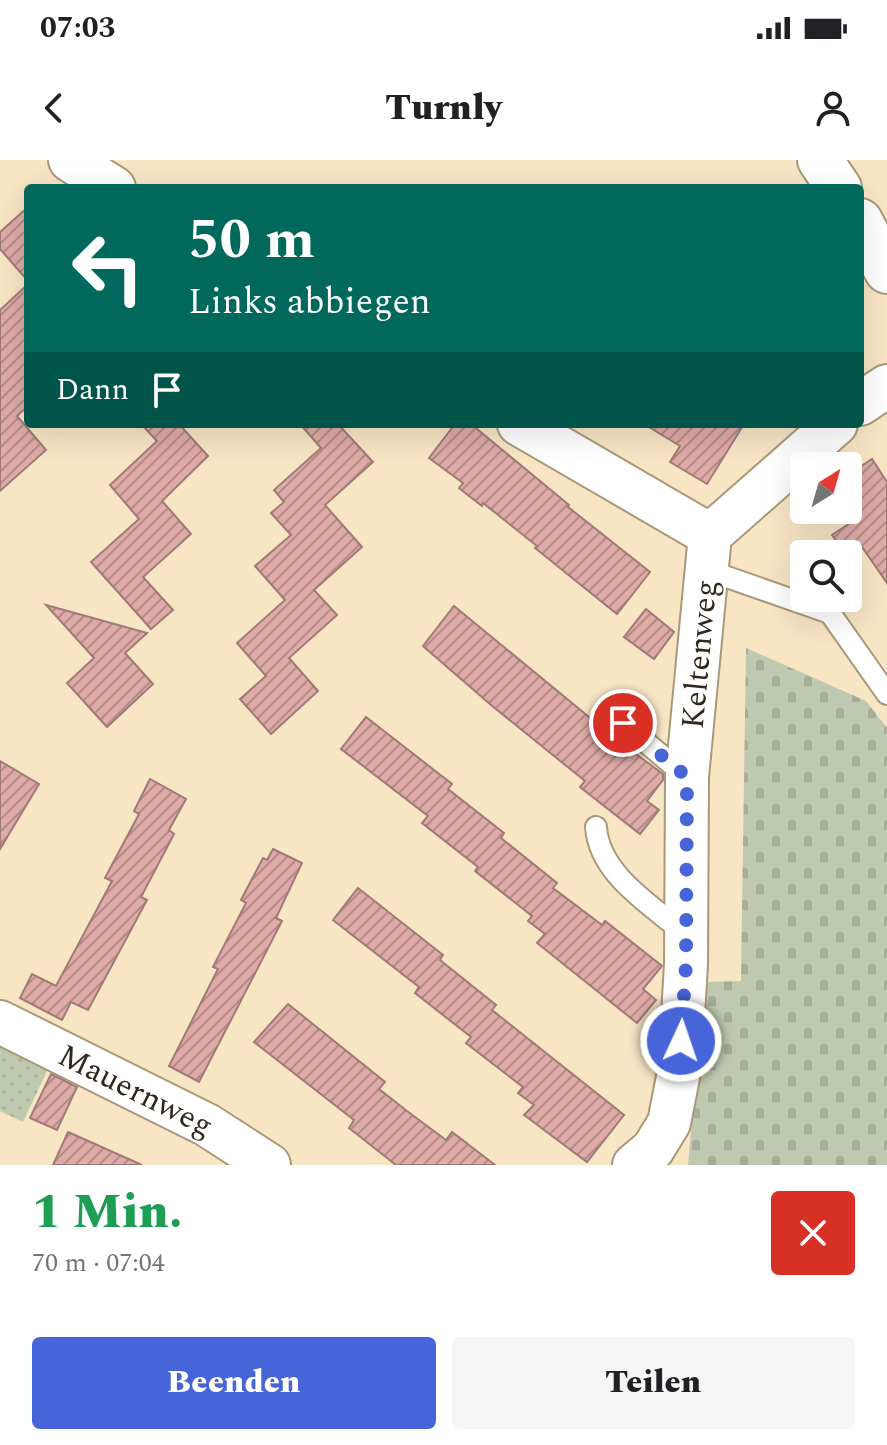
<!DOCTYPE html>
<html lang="de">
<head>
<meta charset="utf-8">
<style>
  :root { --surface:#fff; --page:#f6f6f6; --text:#202124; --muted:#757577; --accent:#4765d9 }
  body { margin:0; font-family:Spectral,serif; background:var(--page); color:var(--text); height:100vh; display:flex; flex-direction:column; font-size:30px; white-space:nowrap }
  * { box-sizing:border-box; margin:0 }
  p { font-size:26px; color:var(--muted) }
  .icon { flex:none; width:44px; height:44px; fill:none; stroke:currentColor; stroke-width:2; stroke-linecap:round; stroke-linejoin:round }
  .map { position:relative; height:1005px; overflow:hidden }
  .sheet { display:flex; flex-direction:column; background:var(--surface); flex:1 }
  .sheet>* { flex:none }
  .banner { position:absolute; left:24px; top:24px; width:840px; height:244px; border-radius:8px; box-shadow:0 8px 32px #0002; background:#00695c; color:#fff; overflow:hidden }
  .needle { width:52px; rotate:37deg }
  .tools { position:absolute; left:790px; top:292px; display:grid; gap:16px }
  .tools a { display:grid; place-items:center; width:72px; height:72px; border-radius:8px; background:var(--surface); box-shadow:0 8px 32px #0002; font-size:40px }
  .pin { position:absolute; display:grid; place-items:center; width:68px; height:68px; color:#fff; margin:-34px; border:4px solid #fff; border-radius:50%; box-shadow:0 2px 8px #0007 }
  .me { position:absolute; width:88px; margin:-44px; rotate:3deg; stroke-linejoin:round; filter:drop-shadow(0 0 6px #0008) }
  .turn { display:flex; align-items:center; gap:28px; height:168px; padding:0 32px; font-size:36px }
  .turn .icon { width:104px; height:104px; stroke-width:2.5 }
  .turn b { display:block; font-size:56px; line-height:68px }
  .then { display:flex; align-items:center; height:76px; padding:0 32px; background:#0003; gap:16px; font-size:30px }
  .round { display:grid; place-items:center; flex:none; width:84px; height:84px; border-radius:8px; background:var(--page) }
  .overview { display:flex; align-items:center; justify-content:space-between; height:136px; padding:0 32px }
  h1 { font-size:48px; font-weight:800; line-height:60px; color:#1e9e55 }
  .button { display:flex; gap:16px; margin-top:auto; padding:16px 32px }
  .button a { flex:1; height:92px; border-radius:8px; background:var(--accent); color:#fff; font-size:32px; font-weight:800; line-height:92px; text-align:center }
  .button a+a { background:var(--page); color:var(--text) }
  .status { display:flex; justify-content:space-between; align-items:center; height:56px; padding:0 40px; background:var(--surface); direction:ltr }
  .status svg { height:22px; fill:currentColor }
  header { display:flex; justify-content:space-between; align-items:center; height:104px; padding:0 32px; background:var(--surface); font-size:36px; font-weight:800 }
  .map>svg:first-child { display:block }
</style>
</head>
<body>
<div class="status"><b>07:03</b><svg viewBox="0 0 49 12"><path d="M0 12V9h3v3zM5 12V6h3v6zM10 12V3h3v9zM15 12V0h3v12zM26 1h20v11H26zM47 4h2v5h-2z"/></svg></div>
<header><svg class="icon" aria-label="back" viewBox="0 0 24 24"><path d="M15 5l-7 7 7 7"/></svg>Turnly<svg class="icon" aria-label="person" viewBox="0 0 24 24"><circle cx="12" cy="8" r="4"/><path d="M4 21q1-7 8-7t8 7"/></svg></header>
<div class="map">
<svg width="887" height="1005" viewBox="0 0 887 1005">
  <defs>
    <pattern id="cemetery-stones" width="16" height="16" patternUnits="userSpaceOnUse" patternTransform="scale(2)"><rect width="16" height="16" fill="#bfc9af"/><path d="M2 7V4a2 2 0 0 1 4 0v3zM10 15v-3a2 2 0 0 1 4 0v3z" fill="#a4ad96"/></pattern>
    <pattern id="park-dots" width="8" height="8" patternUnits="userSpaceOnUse" patternTransform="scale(2)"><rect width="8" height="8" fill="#bfc9af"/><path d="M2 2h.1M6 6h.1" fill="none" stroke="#a4ad96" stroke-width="1.8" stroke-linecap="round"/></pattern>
    <pattern id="building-hatch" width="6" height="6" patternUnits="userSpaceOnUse" patternTransform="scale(2)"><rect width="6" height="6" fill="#dfaba7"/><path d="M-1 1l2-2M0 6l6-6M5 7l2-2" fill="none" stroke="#b58b87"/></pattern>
  </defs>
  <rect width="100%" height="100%" fill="#f7e5c4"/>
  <path fill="url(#cemetery-stones)" d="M746 488 866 541 887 568V1005H688L705 822 741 821Z"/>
  <path fill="url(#park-dots)" d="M0 874 53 898 23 962 0 951Z"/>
  <g fill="url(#building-hatch)" stroke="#a07a77" stroke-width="2">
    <path d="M28 47V121L0 89V72Z"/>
    <path d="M28 124V246L17 256 46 290 0 331V150Z"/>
    <path d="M141 264H179L208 296 162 341 191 374 143 417 173 450 151 469 91 402 139 359 110 325 157 281Z"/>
    <path d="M300 264H338L373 302 325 345 362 387 314 430 337 455 289 498 318 531 271 574 240 539 266 516 237 483 285 440 255 406 291 375 271 353 284 342 274 330 321 288Z"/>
    <path d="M455 264H471L569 345 568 347 650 412 617 454 535 388 537 386 483 343 482 346 459 328 463 323 429 298Z"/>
    <path d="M644 264H744L707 324 670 302 680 286Z"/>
    <path d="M872 299 887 322V423L862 387 848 397 832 375 850 363 848 315Z"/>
    <path d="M46 445 147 473 125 493 153 524 107 567 67 523 94 498Z"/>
    <path d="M454 446 617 580 663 614V620L647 641 659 650 640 674 580 627 585 621 491 545 423 486Z"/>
    <path d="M646 449 674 472 654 499 624 477Z"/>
    <path d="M366 557 452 624 448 629 504 673 501 678 557 723 553 728 602 765 605 761 662 806 643 829 656 840 637 863 537 783 545 774 528 761 532 756 475 711 478 707 422 663 428 656 341 589Z"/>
    <path d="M0 601 39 624 0 689Z"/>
    <path d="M150 619 186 639 169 670 174 674 141 737 147 740 88 850 71 842 62 860 20 838 32 814 56 826 112 721 105 718 139 654 134 651Z"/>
    <path d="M273 689 302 703 276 758 282 761 199 922 169 906 218 809 213 807 246 743 241 740 263 698 267 700Z"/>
    <path d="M358 728 443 795 440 800 496 845 492 850 624 955 587 1002 524 955 534 945 518 933 523 927 466 883 471 877 415 833 419 827 333 760Z"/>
    <path d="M288 844 385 922 379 929 407 951 446 980 452 972 495 1005H396L349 968 354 960 254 882Z"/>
    <path d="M51 914 77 927 57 970 30 958Z"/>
    <path d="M68 972 142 1005H53Z"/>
  </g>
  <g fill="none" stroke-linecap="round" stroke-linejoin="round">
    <g stroke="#aa9979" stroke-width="24">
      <g id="lane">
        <path d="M707 410 830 453 887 534"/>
        <path d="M623 563 687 617"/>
        <path d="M596 667C599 714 651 745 684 773"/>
      </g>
    </g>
    <g stroke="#aa9979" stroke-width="46">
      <g id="street">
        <path d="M70 0 114 28"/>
        <path d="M860 244 887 226"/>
        <path d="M519 264 710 375"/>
        <path id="s1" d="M0 862 207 965 269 1005"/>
        <path id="s2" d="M634 1005 653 989 669 963 680 907 686 804 687 617 710 375 836 264"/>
      </g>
    </g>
    <g stroke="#aa9979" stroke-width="48">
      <g id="secondary">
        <path d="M820 0 839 28"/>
        <path d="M860 61 887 111"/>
      </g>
    </g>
    <use href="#lane" stroke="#fff" stroke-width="20"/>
    <use href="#street" stroke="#fff" stroke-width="42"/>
    <use href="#secondary" stroke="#fff" stroke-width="44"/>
  </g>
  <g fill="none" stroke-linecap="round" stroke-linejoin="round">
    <path stroke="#4765d9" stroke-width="14" stroke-dasharray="0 25.2" d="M623 563 687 617 686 804 681 881"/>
  </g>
  <g text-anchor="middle" stroke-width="6" stroke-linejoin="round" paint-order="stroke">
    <g font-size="32" fill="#2f281c" stroke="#fef3df">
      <text dy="11" stroke="none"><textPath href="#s2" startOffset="526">Keltenweg</textPath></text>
      <text dy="11" stroke="none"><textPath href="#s1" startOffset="152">Mauernweg</textPath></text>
    </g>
  </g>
</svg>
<div class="tools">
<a><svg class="needle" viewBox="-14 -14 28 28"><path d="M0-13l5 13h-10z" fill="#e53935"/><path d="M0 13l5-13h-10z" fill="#757577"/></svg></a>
<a><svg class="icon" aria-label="search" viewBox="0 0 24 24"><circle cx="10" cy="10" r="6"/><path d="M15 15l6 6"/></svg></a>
</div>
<div class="pin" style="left:623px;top:563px;background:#d93025"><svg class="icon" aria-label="arrive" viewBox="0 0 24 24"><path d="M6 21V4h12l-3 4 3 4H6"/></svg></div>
<svg class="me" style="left:681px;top:881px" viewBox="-20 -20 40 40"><circle r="17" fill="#4765d9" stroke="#fff" stroke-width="3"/><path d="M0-11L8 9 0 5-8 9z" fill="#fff"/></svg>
<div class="banner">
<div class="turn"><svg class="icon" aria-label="left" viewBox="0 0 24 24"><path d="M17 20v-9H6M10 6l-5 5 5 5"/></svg><div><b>50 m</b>Links abbiegen</div></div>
<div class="then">Dann<svg class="icon" aria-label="arrive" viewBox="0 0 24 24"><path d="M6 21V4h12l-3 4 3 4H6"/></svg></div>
</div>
</div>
<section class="sheet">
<div class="overview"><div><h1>1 Min.</h1><p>70 m · 07:04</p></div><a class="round" style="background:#d93025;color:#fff"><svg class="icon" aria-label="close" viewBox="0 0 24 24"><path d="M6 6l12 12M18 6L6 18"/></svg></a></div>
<div class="button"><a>Beenden</a><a>Teilen</a></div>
</section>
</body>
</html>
